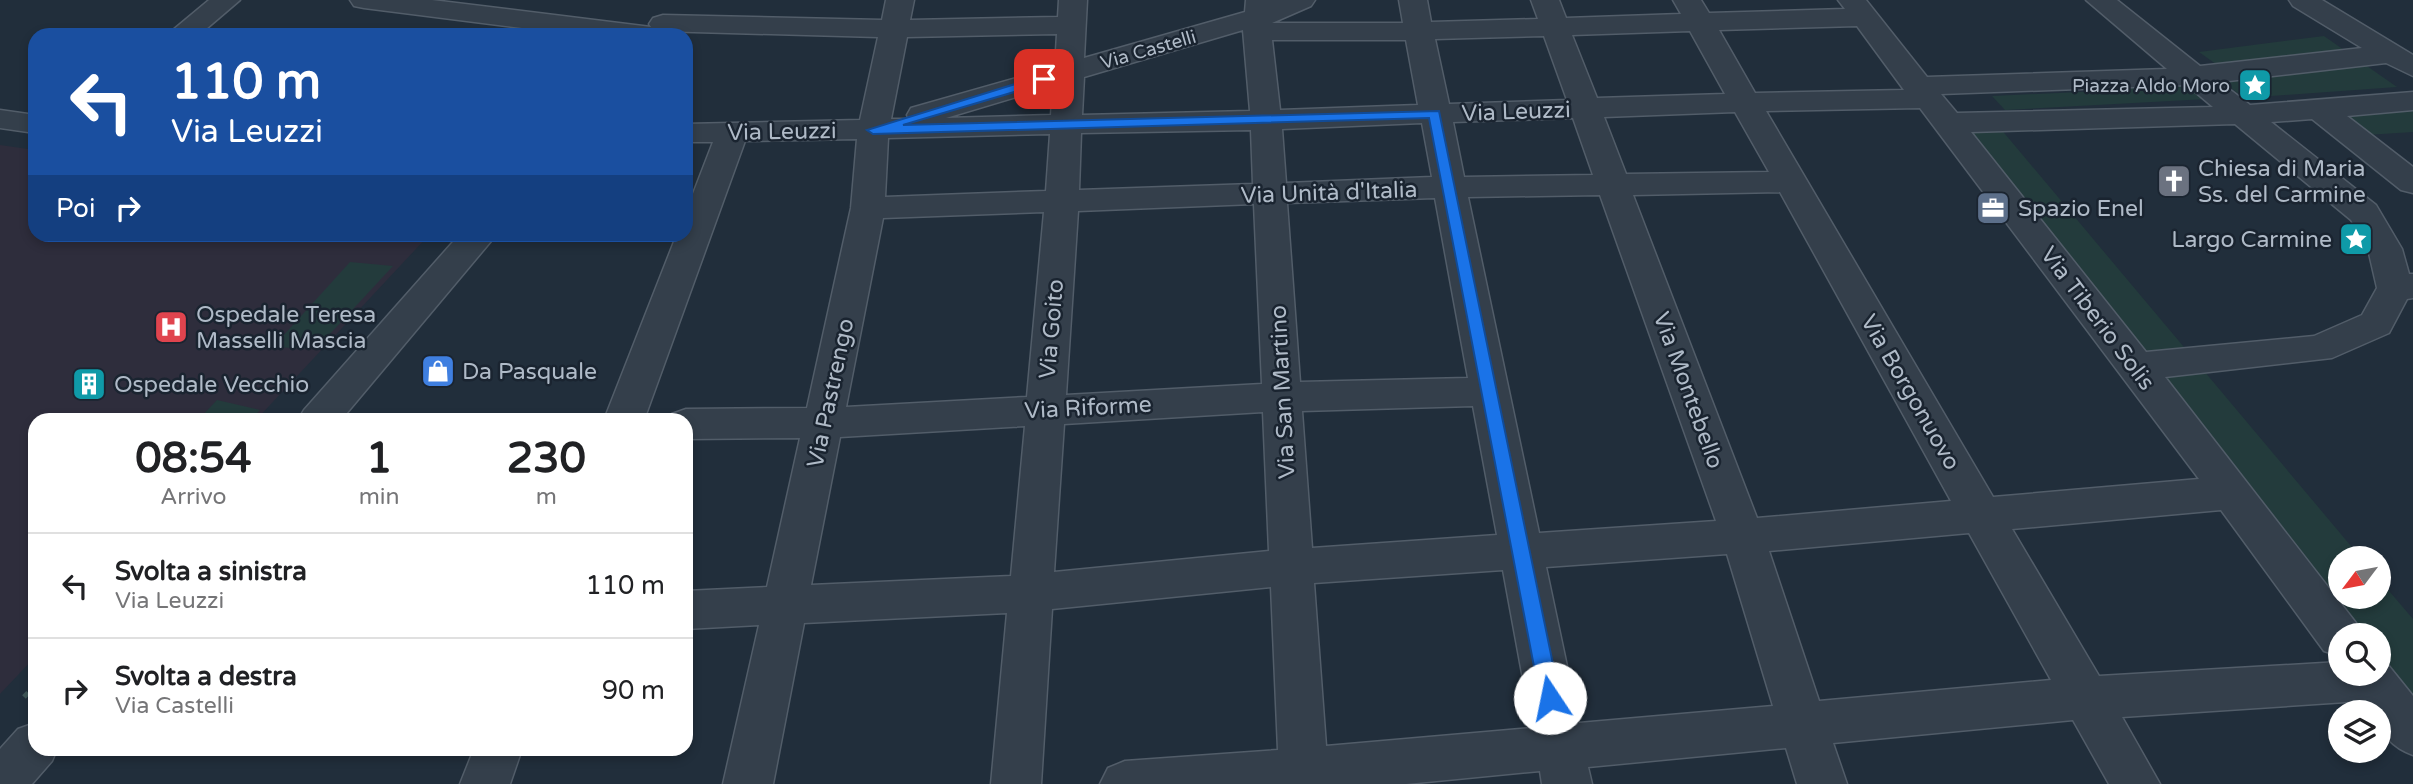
<!DOCTYPE html>
<html lang="it">
<head>
<meta charset="utf-8">
<style>
  :root { --surface:#fff; --page:#f2f2f2; --text:#202124; --muted:#757577; --line:#e0e0e0 }
  body { margin:0; font-family:"Varela Round",sans-serif; background:var(--page); color:var(--text); height:100vh; display:flex; flex-direction:column; font-size:26px; white-space:nowrap }
  * { box-sizing:border-box; margin:0 }
  p { font-size:23px; color:var(--muted) }
  .icon { flex:none; width:38px; height:38px; fill:none; stroke:currentColor; stroke-width:2; stroke-linecap:round; stroke-linejoin:round }
  .map { position:relative; flex:1; overflow:hidden }
  .side { position:absolute; left:28px; top:413px; width:665px; height:343px; display:flex; flex-direction:column; background:var(--surface); border-radius:21px; box-shadow:0 4px 10px #0003 }
  .side>* { flex:none }
  .banner { position:absolute; left:28px; top:28px; width:665px; height:214px; border-radius:21px; box-shadow:0 4px 10px #0003; background:#1a4fa0; color:#fff; overflow:hidden }
  .needle { width:46px; rotate:238deg }
  .tools { position:absolute; left:2328px; top:546px; display:grid; gap:14px }
  .tools a { display:grid; place-items:center; width:63px; height:63px; border-radius:50%; background:var(--surface); box-shadow:0 4px 10px #0003; font-size:35px }
  .pin { position:absolute; display:grid; place-items:center; width:60px; height:60px; color:#fff; margin:-30px; border-radius:14px; box-shadow:0 4px 10px #0006 }
  .me { position:absolute; width:77px; margin:-38px; rotate:349deg; stroke-linejoin:round; filter:drop-shadow(0 0 5px #0008) }
  .turn { display:flex; align-items:center; gap:24px; height:147px; padding:0 28px; font-size:32px }
  .turn .icon { width:91px; height:91px; stroke-width:2.5 }
  .turn b { display:block; font-size:49px; line-height:60px }
  .then { display:flex; align-items:center; height:66px; padding:0 28px; background:#0003; gap:14px; font-size:26px }
  .eta { display:flex; justify-content:space-evenly; align-items:center; height:119px; text-align:center }
  .eta b { font-size:42px; font-weight:800; line-height:49px }
  ul { padding:0; list-style:none }
  li { display:flex; align-items:center; gap:21px; height:105px; padding:0 28px; border-top:2px solid var(--line) }
  li div { flex:1 }
  li b { display:block; font-size:26px }
  li em { font-style:normal }
  .map>svg:first-child { display:block }
</style>
</head>
<body>
<div class="map">
<svg width="2413" height="784" viewBox="0 0 2413 784">
  <rect width="100%" height="100%" fill="#212e3b"/>
  <path fill="#2e2d3c" d="M0 145 35 150V234L429 235 256 420H35V657L0 694Z"/>
  <g fill="#233b3c">
    <path d="M2324 36 2397 87 2244 98 2219 79 2234 77 2199 52Z"/>
    <path d="M2151 68 2167 84 2187 82 2207 99 2005 110 1992 96 2123 90 2111 71Z"/>
    <path d="M2413 104V132L2366 135 2330 110Z"/>
    <path d="M2000 128 2361 558H2340V597H2378V578L2413 619V699L2378 655V635H2363L1963 129Z"/>
    <path d="M350 262 393 266 316 349 273 347Z"/>
    <path d="M217 400 260 410 251 420H198Z"/>
  </g>
  <g fill="none" stroke-linecap="round" stroke-linejoin="round">
    <g stroke="#525d69" stroke-width="3">
      <g id="minor">
        <path d="M209 0H240L199 35H167Z"/>
        <path d="M350 0H432L651 27 649 24 653 18 663 15 882 20 886 0H914L910 20 1058 17 1059 0H1087L1084 58 1245 12 1246 0H1315L1311 6 1272 23H1403L1399 0H1427L1431 22 1538 19 1531 0H1559L1566 18 1681 14 1673 0H1701L1709 13 1845 9 1838 0H1866L1927 77 2167 69 2086 0H2117L2200 66 2362 48 2293 6 2289 0H2322L2413 55V76L2386 63 2220 82 2250 105 2413 92V110L2347 116 2413 167V193L2401 190 2312 119 2271 122 2376 205 2402 249 2409 274H2413V298L2407 299 2389 333 2332 358 2165 377 2356 623 2362 635H2340V656L2324 651 2221 510 2012 529 2099 676 2340 662V674H2378V657L2384 660 2413 696V755C2394 748 2378 734 2378 712H2369L2361 701 2122 717 2160 784H2109L2073 720 1833 743 1847 784H1797L1786 748 1588 767 1592 784H1542L1540 771 1406 784H1100L1108 768 1125 761 1278 750 1271 587 1052 609 1041 784H991L1007 613 804 623 773 784H723L759 625 686 629V591L767 587 800 438 686 439V420H669L672 414 686 409 807 408 851 208 857 139 745 141 644 420H604L677 234H686V212L713 142H686V124L860 120 878 37 659 31 661 35H578L364 8 354 6ZM1857 26 1904 90 1755 93 1719 30ZM1243 30 1250 111 1082 115 1084 77ZM1690 31 1725 94 1597 98 1572 35ZM1057 34 1055 67 911 108 907 115 909 119H891L907 37ZM1544 36 1567 100 1449 104 1435 39ZM1272 40H1406L1418 105 1280 110ZM2187 85 2213 107 1957 113 1941 94ZM1053 86 1051 115 946 118ZM1920 108 2199 479 1993 497 1766 111ZM1735 112 1769 172 1626 174 1604 117ZM1573 118 1593 175 1464 177 1453 122ZM1422 123 1432 177 1286 183 1282 129ZM2235 124 2351 220 2368 249 2377 288 2362 315 2314 336 2146 352 1971 132ZM1251 130 1253 184 1079 190 1081 133ZM1050 134 1046 191 885 197 888 138ZM1780 192 1951 501 1757 518 1633 195ZM1600 195 1716 521 1539 533 1468 197ZM1435 198 1468 378 1300 382 1287 203ZM1254 204 1262 384 1066 395 1078 211ZM1044 212 1027 397 846 407 883 218ZM1473 406 1497 535 1312 548 1302 411ZM1263 412 1269 551 1054 572 1064 424ZM1025 426 1011 576 811 585 840 437ZM1969 533 2051 680 1819 701 1769 551ZM1727 554 1773 706 1579 723 1546 567ZM1503 570 1532 728 1326 746 1314 583Z"/>
        <path d="M0 110 35 115V133L0 128Z"/>
        <path d="M460 234H497L341 420H298L304 410Z"/>
        <path d="M35 723V749H57L52 761 32 784H0V749L18 729Z"/>
        <path d="M474 749H522L510 784H460Z"/>
      </g>
    </g>
    <path stroke="#405859" stroke-width="5" stroke-dasharray="6 6" stroke-linecap="butt" d="M24 697 35 685"/>
    <use href="#minor" fill="#343f4b" fill-rule="evenodd"/>
  </g>
  <path fill="#1a73e8" stroke="#114b97" stroke-width="2" d="M1044 75 1050 79 1048 82 903 125 1439 111 1560 698 1557 704 1550 706 1543 704 1540 698 1429 118 873 134 867 130Z"/>
  <defs>
    <g id="sight-square" transform="scale(1.75)"><rect x="-9" y="-9" width="18" height="18" rx="4" fill="#0f9aa8" stroke="#1a2430"/><path d="M0-6L1.8-2.2L6-1.7L2.9 1.2L3.7 5.4L0 3.3L-3.7 5.4L-2.9 1.2L-6-1.7L-1.8-2.2Z" fill="#fff"/></g>
    <g id="church-square" transform="scale(1.75)"><rect x="-9" y="-9" width="18" height="18" rx="4" fill="#6b7280" stroke="#1a2430"/><path d="M-1.2-6h2.4v3.5h3.3v2.4h-3.3V6h-2.4V-.1h-3.3v-2.4h3.3Z" fill="#fff"/></g>
    <g id="office-square" transform="scale(1.75)"><rect x="-9" y="-9" width="18" height="18" rx="4" fill="#5c6f8a" stroke="#1a2430"/><path d="M-6-3h4V-5.5h4V-3h4V5H-6ZM-1-4.5V-3h2v-1.5ZM-6 0V1H6V0Z" fill="#fff"/></g>
    <g id="hospital-square" transform="scale(1.75)"><rect x="-9" y="-9" width="18" height="18" rx="4" fill="#e0444e" stroke="#1a2430"/><path d="M-5-5h3v3.5h4V-5h3V5h-3V1.5h-4V5h-3Z" fill="#fff"/></g>
    <g id="shop-square" transform="scale(1.75)"><rect x="-9" y="-9" width="18" height="18" rx="4" fill="#3f7fe0" stroke="#1a2430"/><path d="M-5-2.5h2.3a2.7 3.5 0 0 1 5.4 0H5L5.5 6h-11ZM-1.5-2.5h3a1.5 2.3 0 0 0-3 0Z" fill="#fff"/></g>
    <g id="building-square" transform="scale(1.75)"><rect x="-9" y="-9" width="18" height="18" rx="4" fill="#0f9aa8" stroke="#1a2430"/><path d="M-4-6H4V6H1V3H-1V6H-4ZM-2.5-4.3h1.7v1.8h-1.7ZM.8-4.3h1.7v1.8H.8ZM-2.5-1h1.7V.8h-1.7ZM.8-1h1.7V.8H.8Z" fill="#fff"/></g>
  </defs>
  <g fill-rule="evenodd">
    <use href="#sight-square" x="2255" y="85"/>
    <use href="#church-square" x="2174" y="181"/>
    <use href="#office-square" x="1993" y="208"/>
    <use href="#sight-square" x="2356" y="239"/>
    <use href="#hospital-square" x="171" y="327"/>
    <use href="#shop-square" x="438" y="371"/>
    <use href="#building-square" x="89" y="384"/>
  </g>
  <g text-anchor="middle" stroke-width="5" stroke-linejoin="round" paint-order="stroke">
    <g font-size="19" fill="#afbac7" stroke="#1a2430">
      <text transform="translate(1148 49) rotate(-16)" y="7">Via Castelli</text>
    </g>
    <g font-size="19" fill="#afbac7" stroke="#1a2430" text-anchor="end">
      <text x="2230" y="92">Piazza Aldo Moro</text>
    </g>
    <g font-size="23" fill="#afbac7" stroke="#1a2430">
      <text transform="translate(1516 111) rotate(-2)" y="8">Via Leuzzi</text>
      <text transform="translate(782 131) rotate(-1)" y="8">Via Leuzzi</text>
      <text transform="translate(1329 192) rotate(-2)" y="8">Via Unità d'Italia</text>
      <text transform="translate(2098 318) rotate(53)" y="8">Via Tiberio Solis</text>
      <text transform="translate(1051 329) rotate(-85)" y="8">Via Goito</text>
      <text transform="translate(1689 390) rotate(70)" y="8">Via Montebello</text>
      <text transform="translate(1282 392) rotate(-93)" y="8">Via San Martino</text>
      <text transform="translate(1911 392) rotate(60)" y="8">Via Borgonuovo</text>
      <text transform="translate(830 393) rotate(-78)" y="8">Via Pastrengo</text>
      <text transform="translate(1088 407) rotate(-3)" y="8">Via Riforme</text>
    </g>
    <g font-size="23" fill="#afbac7" stroke="#1a2430" text-anchor="start">
      <text x="2198" y="176">Chiesa di Maria<tspan x="2198" dy="26">Ss. del Carmine</tspan></text>
      <text x="2018" y="216">Spazio Enel</text>
      <text x="2332" y="247" text-anchor="end">Largo Carmine</text>
      <text x="196" y="322">Ospedale Teresa<tspan x="196" dy="26">Masselli Mascia</tspan></text>
      <text x="462" y="379">Da Pasquale</text>
      <text x="114" y="392">Ospedale Vecchio</text>
    </g>
  </g>
</svg>
<div class="tools">
<a><svg class="needle" viewBox="-14 -14 28 28"><path d="M0-13l5 13h-10z" fill="#e53935"/><path d="M0 13l5-13h-10z" fill="#757577"/></svg></a>
<a><svg class="icon" aria-label="search" viewBox="0 0 24 24"><circle cx="10" cy="10" r="6"/><path d="M15 15l6 6"/></svg></a>
<a><svg class="icon" aria-label="layers" viewBox="0 0 24 24"><path d="M12 4l9 5-9 5-9-5zM3 14l9 5 9-5"/></svg></a>
</div>
<div class="pin" style="left:1044px;top:79px;background:#d93025"><svg class="icon" aria-label="arrive" viewBox="0 0 24 24"><path d="M6 21V4h12l-3 4 3 4H6"/></svg></div>
<svg class="me" style="left:1550px;top:698px" viewBox="-20 -20 40 40"><circle r="19" fill="#fff"/><path d="M0-13L10 11 0 6-10 11z" fill="#1a73e8"/></svg>
<div class="banner">
<div class="turn"><svg class="icon" aria-label="left" viewBox="0 0 24 24"><path d="M17 20v-9H6M10 6l-5 5 5 5"/></svg><div><b>110 m</b>Via Leuzzi</div></div>
<div class="then">Poi<svg class="icon" aria-label="right" viewBox="0 0 24 24"><path d="M7 20v-9h11M14 6l5 5-5 5"/></svg></div>
</div>
<section class="side">
<div class="eta">
<div><b>08:54</b><p>Arrivo</p></div>
<div><b>1</b><p>min</p></div>
<div><b>230</b><p>m</p></div>
</div>
<ul>
<li><svg class="icon" aria-label="left" viewBox="0 0 24 24"><path d="M17 20v-9H6M10 6l-5 5 5 5"/></svg><div><b>Svolta a sinistra</b><p>Via Leuzzi</p></div><em>110 m</em></li>
<li><svg class="icon" aria-label="right" viewBox="0 0 24 24"><path d="M7 20v-9h11M14 6l5 5-5 5"/></svg><div><b>Svolta a destra</b><p>Via Castelli</p></div><em>90 m</em></li>
</ul>
</section>
</div>
</body>
</html>
